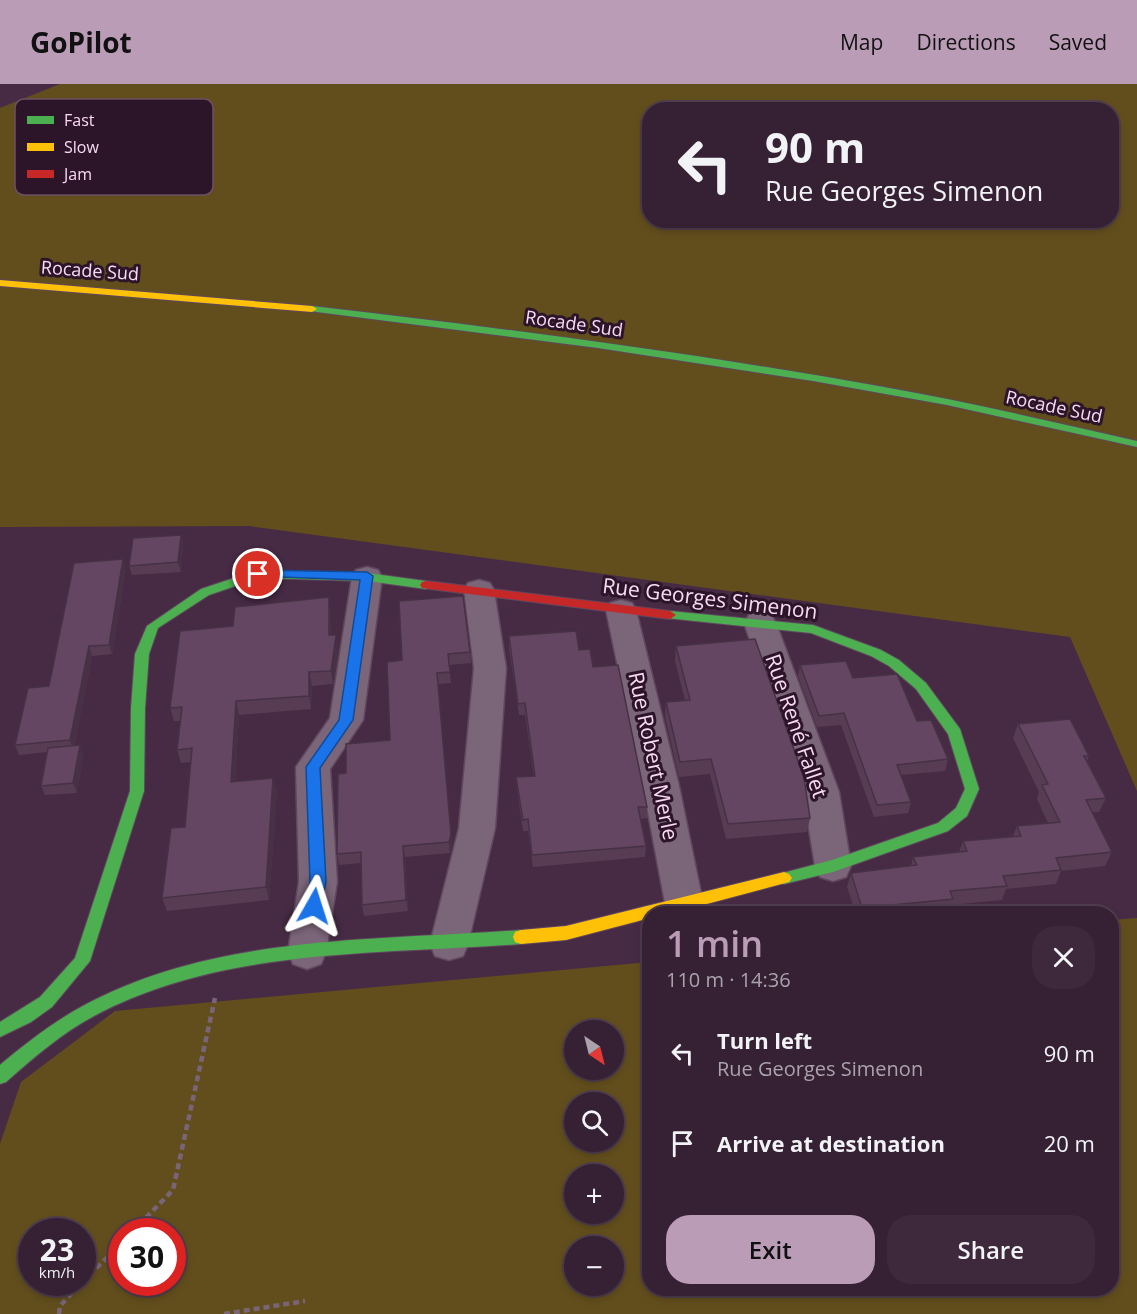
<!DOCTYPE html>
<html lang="en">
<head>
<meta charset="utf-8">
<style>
  :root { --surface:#352034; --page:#3d283c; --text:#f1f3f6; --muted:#aaa3ac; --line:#4f3e4f; --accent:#bb9cb7 }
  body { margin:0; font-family:"Open Sans",sans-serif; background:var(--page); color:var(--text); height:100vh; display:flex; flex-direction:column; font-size:22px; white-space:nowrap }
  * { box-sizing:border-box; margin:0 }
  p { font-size:20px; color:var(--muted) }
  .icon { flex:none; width:33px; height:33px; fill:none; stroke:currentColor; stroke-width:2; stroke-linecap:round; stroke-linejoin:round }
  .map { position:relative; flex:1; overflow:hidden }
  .drawer { position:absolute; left:642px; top:822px; width:477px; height:390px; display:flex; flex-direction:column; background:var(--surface); border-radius:24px; box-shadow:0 3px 9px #0003,0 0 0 2px var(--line) }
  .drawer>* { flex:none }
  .top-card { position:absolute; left:642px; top:18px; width:477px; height:126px; border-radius:24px; box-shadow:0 3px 9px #0003,0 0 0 2px var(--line); background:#352034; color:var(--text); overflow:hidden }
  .needle { width:39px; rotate:145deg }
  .controls { position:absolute; left:564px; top:936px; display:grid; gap:12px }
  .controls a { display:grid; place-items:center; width:60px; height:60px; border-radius:50%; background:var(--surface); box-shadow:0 3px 9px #0003,0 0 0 2px var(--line); font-size:30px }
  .speed { position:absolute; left:18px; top:1134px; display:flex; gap:12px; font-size:30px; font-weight:700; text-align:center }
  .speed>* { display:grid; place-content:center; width:78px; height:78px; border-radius:50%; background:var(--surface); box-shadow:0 3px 9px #0003,0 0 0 2px var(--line); line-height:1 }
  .speed small { font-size:15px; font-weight:400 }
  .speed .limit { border:9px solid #d22; background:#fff; color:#111 }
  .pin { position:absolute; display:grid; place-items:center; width:51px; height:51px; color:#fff; margin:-26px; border:3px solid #fff; border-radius:50%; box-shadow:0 2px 6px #0007 }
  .me { position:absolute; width:66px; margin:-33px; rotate:6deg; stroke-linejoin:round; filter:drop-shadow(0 0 4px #0008) }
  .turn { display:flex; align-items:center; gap:21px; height:126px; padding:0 24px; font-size:27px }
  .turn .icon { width:78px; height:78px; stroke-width:2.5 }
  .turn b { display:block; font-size:42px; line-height:51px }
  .round { display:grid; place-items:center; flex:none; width:63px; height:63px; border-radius:24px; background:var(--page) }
  .head { display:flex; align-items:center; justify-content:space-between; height:102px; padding:0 24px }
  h1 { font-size:36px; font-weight:600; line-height:45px; color:var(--accent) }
  .primary-button { display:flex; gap:12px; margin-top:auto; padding:12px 24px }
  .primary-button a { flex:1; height:69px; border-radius:24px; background:var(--accent); color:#111; font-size:24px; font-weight:600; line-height:69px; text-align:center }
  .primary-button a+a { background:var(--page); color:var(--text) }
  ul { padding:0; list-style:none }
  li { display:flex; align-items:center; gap:18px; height:90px; padding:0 24px }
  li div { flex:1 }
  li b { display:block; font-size:22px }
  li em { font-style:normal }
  header { display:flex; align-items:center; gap:36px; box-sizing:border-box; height:84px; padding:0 30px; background:var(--accent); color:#111 }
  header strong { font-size:28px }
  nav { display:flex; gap:33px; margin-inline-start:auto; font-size:21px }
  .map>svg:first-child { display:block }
</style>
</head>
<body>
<header>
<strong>GoPilot</strong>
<nav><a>Map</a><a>Directions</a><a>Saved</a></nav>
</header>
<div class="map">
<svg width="1137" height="1230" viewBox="0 0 1137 1230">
  <rect width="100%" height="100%" fill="#472b45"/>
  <g fill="#624e1d" fill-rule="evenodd">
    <path d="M60 0H1137V707L1070 553 249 442 0 443V24ZM650 26H1112V136H650Z"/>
    <path d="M1137 834V1230H0V1060L21 998 115 927 649 878 650 1204H1112V836ZM574 946H614V986H574ZM574 1018H614V1058H574ZM574 1090H614V1130H574ZM32 1148H82V1198H32ZM122 1148H172V1198H122ZM574 1162H614V1202H574Z"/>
  </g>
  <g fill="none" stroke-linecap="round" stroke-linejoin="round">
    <g stroke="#60475e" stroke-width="3">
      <g id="street">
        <path d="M367 483 378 486 382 493 363 636 330 685 337 798 326 868 321 880 307 885 293 880 288 868 299 798 296 683 330 634 352 493 356 486Z"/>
        <path d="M479 496 490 499 494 506 506 584 495 744 468 860 463 872 449 876 435 872 430 860 459 744 474 584 464 506 468 499Z"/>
        <path d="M621 516 632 519 636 526 679 702 703 819 698 830H670L665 819 643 702 606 526 610 519Z"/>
        <path d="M760 528 771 531 776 539 839 708 851 782 846 793 833 797 820 793 815 782 803 708 744 539 749 531Z"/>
      </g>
    </g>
    <g stroke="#60475e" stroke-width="2">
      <g id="fast">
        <path d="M312 222C503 244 694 269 884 303 969 318 1053 338 1137 357V363L947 321 813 297 598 264 309 227V223Z"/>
        <path d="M258 486 367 489 426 497 432 501 426 505 367 497 259 494 209 511 158 544 149 570 145 624 144 707 90 877 52 923 31 938 0 953V938L40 913 75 874 130 707 131 624 135 570 147 542 201 505Z"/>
        <path d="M670 527 813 541 881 566 899 576 926 599 960 645 979 705 967 732 948 747 833 788 784 800 779 798 776 794 779 790 832 776 938 739 956 724 965 705 948 650 916 605 889 582 871 572 811 549 666 534 664 531 666 528Z"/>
        <path d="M521 846 527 848 529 853 527 858 521 860C379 871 223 863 94 932 62 949 33 974 6 998L0 1000V981C25 960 52 939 81 923 214 850 374 857 521 846Z"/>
      </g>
    </g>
    <g stroke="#60475e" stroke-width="2">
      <g id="slow">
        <path d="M0 196 312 222 317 225 312 228 0 202Z"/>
        <path d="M784 788 789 790 792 794 789 798 669 830H650V834L566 856 521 860 515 858 513 853 515 848 521 846 566 842Z"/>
      </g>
    </g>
    <g stroke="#60475e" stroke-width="2">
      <path id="jam" d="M426 497 670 527 676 531 670 535 422 504 420 501 422 498Z"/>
    </g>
    <g stroke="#796577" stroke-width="4.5" stroke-dasharray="6 4" stroke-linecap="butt">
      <path d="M132 1148 173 1106 215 914"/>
      <path d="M82 1198 122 1159"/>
      <path d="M59 1230 60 1222 82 1198"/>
      <path d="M224 1230 305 1217"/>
    </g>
    <use href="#street" fill="#7b6579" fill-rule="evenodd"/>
    <use href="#fast" fill="#4caf50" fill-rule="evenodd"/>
    <use href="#slow" fill="#ffc107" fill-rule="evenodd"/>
    <use href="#jam" fill="#c62828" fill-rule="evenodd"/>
  </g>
  <g fill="#573c54">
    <path d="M181 451 183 460 181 488 132 491 129 482Z"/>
    <path d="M126 485 112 570 92 572 74 662 83 671 77 709 45 711 41 702 47 668 19 671 15 661 49 602Z"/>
    <path d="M399 517 470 568 471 579 449 581 451 599 438 600 452 762 450 769 405 773 408 827 364 832 362 821 361 779 339 781 337 770 346 689 390 656 402 576Z"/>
    <path d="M331 526V551L339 564 333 600 312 602 311 625 239 631 235 697 277 707 269 816 167 827 162 814 185 743 191 678 181 679 177 666 180 637H174L170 624 233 542Z"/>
    <path d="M509 552 579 566 593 583 647 723V734L641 735 646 762 645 773 533 783 528 747H523L517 705 516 693 534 692 525 631H519L509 564Z"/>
    <path d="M676 562 810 734 807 748 726 755 710 690 679 693 665 633 666 618 685 616 675 577Z"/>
    <path d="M800 581 853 594 917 637 948 675 945 687 901 691 911 718 908 729 874 733 841 641 817 643 798 592Z"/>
    <path d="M1018 640 1089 672 1087 678 1106 714 1099 728H1092L1112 768 1105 782 1061 787 1056 800 1006 805 1002 816 951 821 949 828 937 830H856L847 803 851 789 911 782 913 773 959 768 963 757 1013 752 1017 742 1048 739 1037 715 1039 708 1013 654Z"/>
  </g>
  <g fill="#473145">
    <path d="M181 451 183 460 181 488 178 478Z"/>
    <path d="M123 475 126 485 112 570 109 561Z"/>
    <path d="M329 513 331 526 332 565 329 551Z"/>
    <path d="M336 551 339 564 333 600 331 587Z"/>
    <path d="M89 562 92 572 73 666 70 656Z"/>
    <path d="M309 588 312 602 311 625 309 612Z"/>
    <path d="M437 589 452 762 450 769 449 758Z"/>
    <path d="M236 617 239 631 234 711 231 698Z"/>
    <path d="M80 661 83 671 77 709 73 699Z"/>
    <path d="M273 694 277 707 269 816 266 803Z"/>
    <path d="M403 762 405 773 408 827 406 816Z"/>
  </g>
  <g fill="#654662" stroke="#473145" stroke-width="1.5">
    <path d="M181 451 178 478 129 482 133 454Z"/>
    <path d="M123 475 109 561 89 562 70 656 15 661 28 604 49 602 74 479Z"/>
    <path d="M463 512 470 568 448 570 450 588 437 589 451 750 449 758 403 762 406 816 362 821 361 768 337 770 338 690 346 689V660L390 656 387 578 402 576 399 517Z"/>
    <path d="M329 513V551H336L331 587 309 588V612L236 617 231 698 273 694 266 803 162 814 171 744 185 743 192 664 177 666 182 623 170 624 180 547 233 542 235 523Z"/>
    <path d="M576 547 579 566 590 565 593 583 618 581 647 723H638L646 762 532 771 528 735 523 736 516 693 535 692 525 619 518 620 509 552Z"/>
    <path d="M755 555 804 694 810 734 728 740 711 675 680 678 666 618 690 616 676 562Z"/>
    <path d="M846 577 853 594 897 590 917 637 931 636 948 675 897 681 911 718 877 721 844 629 819 632 800 581Z"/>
    <path d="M1070 635 1089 672H1084L1106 714 1086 716 1112 768 1056 774 1061 786 1003 792 1007 802 950 807 953 815 862 824 851 789 917 781 913 773 967 767 963 757 1021 752 1017 742 1060 738 1042 701 1048 700 1018 640Z"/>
    <path d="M80 661 73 699 41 702 48 664Z"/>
  </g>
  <path fill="#1a73e8" stroke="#114b97" stroke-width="1.5" d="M258 486 367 488 373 492 353 636 320 684 326 798 320 826 314 828 309 826 306 822 310 798 306 683 339 636 360 496 253 492 251 490 253 487Z"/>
  <g text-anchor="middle" stroke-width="6" stroke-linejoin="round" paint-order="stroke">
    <g font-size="18" fill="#fad9f5" stroke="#2c1529">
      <text transform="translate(90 187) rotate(4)" y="6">Rocade Sud</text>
      <text transform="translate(574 240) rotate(8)" y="6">Rocade Sud</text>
      <text transform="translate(1054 323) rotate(12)" y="6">Rocade Sud</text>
    </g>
    <g font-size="21" fill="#fad9f5" stroke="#2c1529">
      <text transform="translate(710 515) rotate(7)" y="7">Rue Georges Simenon</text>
      <text transform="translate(796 642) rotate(71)" y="7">Rue René Fallet</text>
      <text transform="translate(653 672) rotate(78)" y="7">Rue Robert Merle</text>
    </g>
  </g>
  <rect x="15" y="15" width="198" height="96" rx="9" fill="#2c1529" stroke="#6a5066" stroke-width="1.5"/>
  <rect x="27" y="32" width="27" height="8" fill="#4caf50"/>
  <rect x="27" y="59" width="27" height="8" fill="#ffc107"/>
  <rect x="27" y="86" width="27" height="8" fill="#c62828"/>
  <g font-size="16" fill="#fad9f5">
    <text x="64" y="42">Fast</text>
    <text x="64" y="69">Slow</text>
    <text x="64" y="96">Jam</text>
  </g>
</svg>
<div class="controls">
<a><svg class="needle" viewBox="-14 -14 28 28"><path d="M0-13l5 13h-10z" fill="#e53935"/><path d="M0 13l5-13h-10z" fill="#aaa3ac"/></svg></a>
<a><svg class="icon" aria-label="search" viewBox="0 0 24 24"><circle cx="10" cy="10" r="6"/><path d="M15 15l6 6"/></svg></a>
<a>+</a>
<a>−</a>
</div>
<div class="speed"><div>23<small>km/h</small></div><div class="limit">30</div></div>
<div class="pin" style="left:258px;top:490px;background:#d93025"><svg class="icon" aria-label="arrive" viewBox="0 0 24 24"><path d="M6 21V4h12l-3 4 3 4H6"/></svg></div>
<svg class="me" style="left:314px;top:822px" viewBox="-20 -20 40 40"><path d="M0-17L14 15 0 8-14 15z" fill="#1a73e8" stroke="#fff" stroke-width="4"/></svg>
<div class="top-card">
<div class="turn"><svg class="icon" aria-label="left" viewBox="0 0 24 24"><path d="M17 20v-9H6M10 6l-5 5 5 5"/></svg><div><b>90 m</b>Rue Georges Simenon</div></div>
</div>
<section class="drawer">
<div class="head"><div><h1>1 min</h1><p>110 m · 14:36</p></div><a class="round"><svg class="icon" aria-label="close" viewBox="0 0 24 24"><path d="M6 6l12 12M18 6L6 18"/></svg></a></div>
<ul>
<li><svg class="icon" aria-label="left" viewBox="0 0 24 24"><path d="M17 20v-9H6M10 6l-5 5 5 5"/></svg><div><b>Turn left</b><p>Rue Georges Simenon</p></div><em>90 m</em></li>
<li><svg class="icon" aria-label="arrive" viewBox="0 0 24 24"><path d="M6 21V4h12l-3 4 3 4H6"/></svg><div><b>Arrive at destination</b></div><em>20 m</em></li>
</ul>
<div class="primary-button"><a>Exit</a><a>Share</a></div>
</section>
</div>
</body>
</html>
